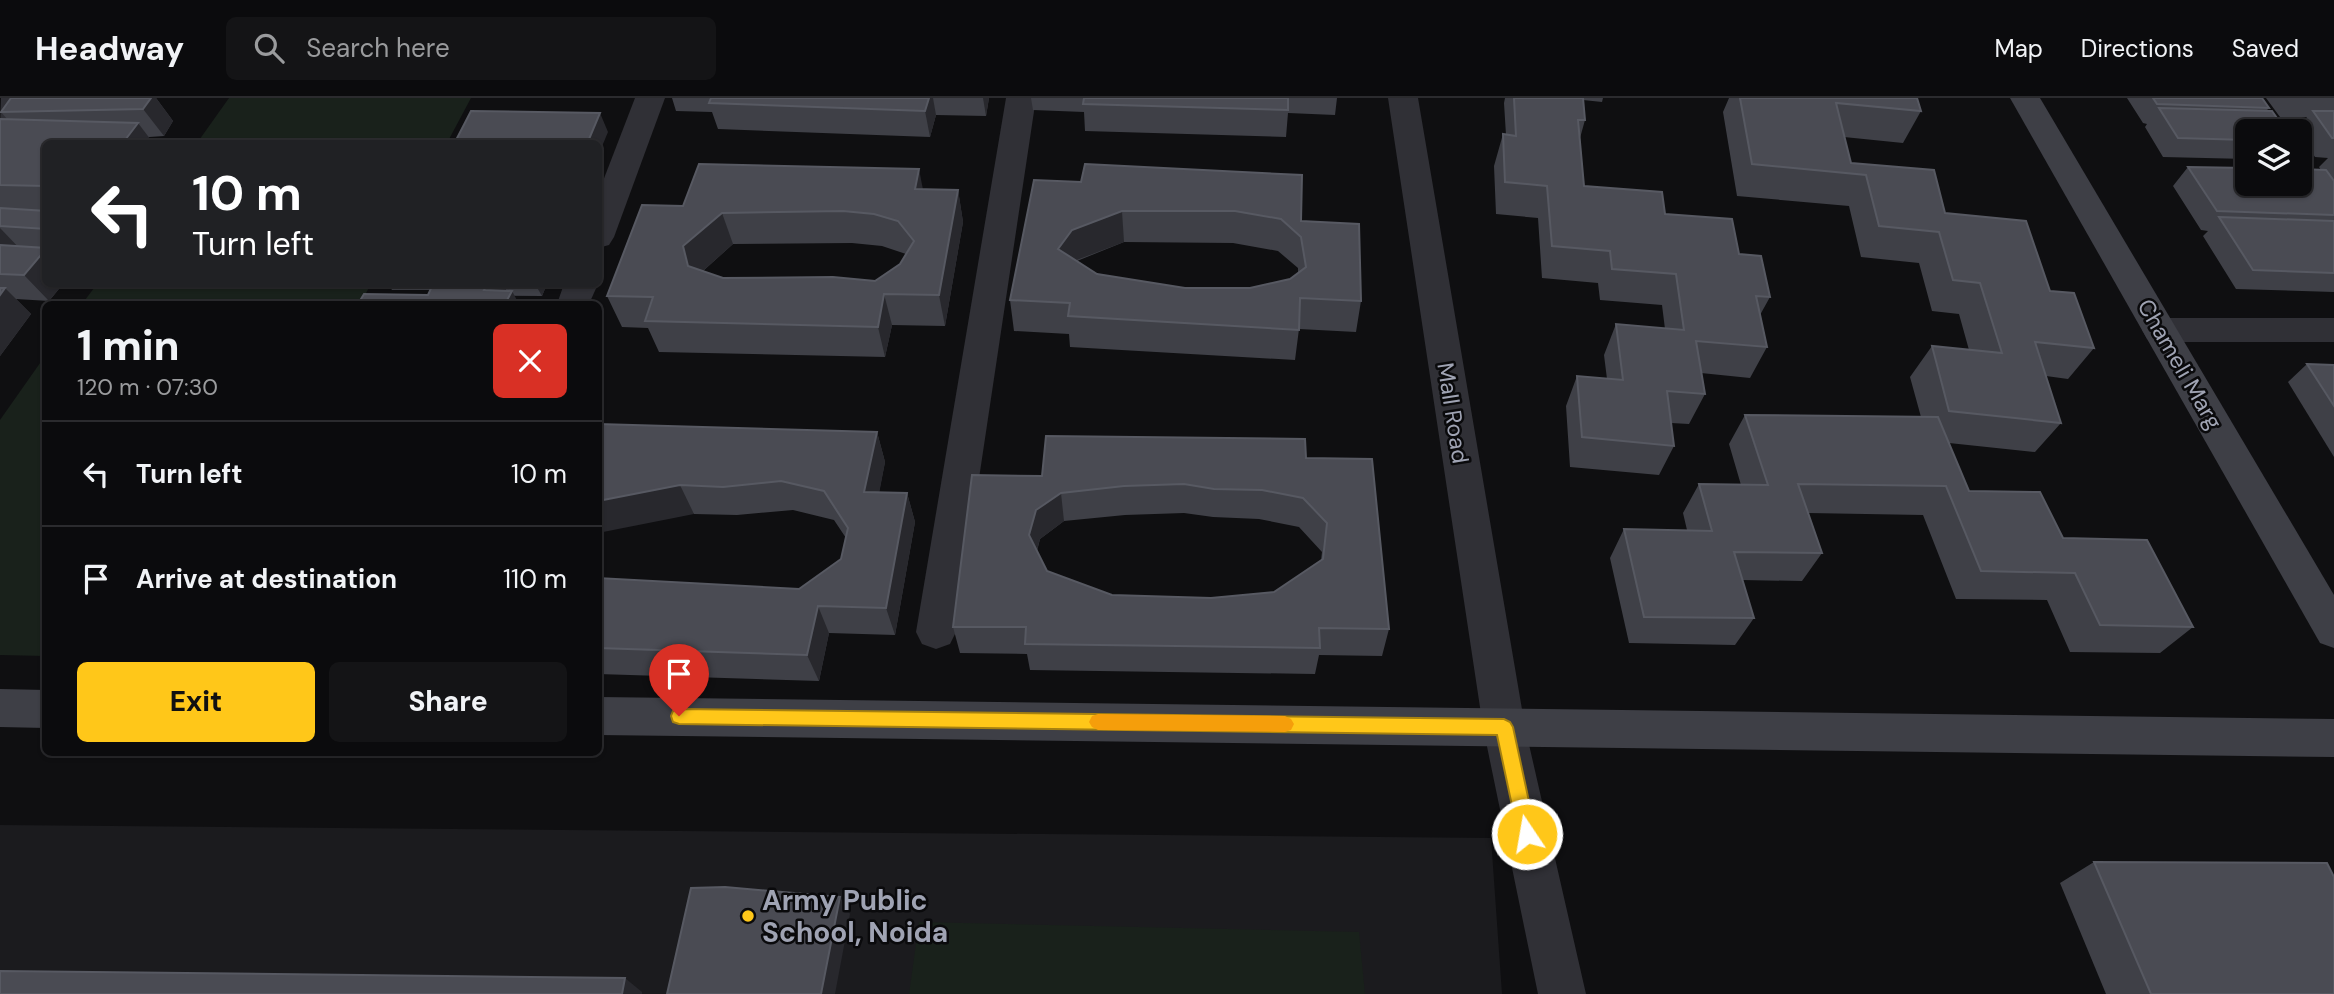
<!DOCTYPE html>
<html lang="en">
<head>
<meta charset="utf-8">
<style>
  :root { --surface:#0b0b0d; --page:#141416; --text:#f1f3f6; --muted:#9a9b9d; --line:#2b2b2e; --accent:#ffc719 }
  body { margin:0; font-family:"DM Sans",sans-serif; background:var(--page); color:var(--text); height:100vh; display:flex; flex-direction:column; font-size:26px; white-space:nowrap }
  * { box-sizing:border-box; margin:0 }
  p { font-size:23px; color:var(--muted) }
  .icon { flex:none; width:38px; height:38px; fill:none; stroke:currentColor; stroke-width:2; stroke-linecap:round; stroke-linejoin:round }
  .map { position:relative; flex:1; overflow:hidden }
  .sheet { position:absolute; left:42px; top:203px; width:560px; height:455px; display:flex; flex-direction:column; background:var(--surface); border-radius:10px; box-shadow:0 2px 5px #0004,0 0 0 2px var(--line) }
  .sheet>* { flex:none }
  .hud { position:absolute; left:42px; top:42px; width:560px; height:147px; border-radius:10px; box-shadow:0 2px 5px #0004,0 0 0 2px var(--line); background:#202124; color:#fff; overflow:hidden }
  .tools { position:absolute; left:2235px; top:21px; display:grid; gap:14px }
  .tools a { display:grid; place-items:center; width:77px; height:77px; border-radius:10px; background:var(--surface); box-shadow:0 2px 5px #0004,0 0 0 2px var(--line); font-size:35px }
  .pin { position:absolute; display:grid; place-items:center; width:60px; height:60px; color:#fff; margin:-72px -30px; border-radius:50% 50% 50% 0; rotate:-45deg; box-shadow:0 0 7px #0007 }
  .pin .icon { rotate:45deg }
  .me { position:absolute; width:77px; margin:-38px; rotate:348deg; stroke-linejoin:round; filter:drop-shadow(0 0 5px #0008) }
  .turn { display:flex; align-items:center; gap:24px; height:147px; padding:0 35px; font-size:32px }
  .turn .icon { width:91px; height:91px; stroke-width:2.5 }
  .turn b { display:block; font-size:49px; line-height:60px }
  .round { display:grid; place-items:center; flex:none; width:74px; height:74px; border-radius:10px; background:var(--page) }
  .head { display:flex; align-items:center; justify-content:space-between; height:119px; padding:0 35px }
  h1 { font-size:42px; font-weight:800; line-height:52px }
  .primary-button { display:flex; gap:14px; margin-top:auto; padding:14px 35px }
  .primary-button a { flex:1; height:80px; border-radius:10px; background:var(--accent); color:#111; font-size:28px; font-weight:800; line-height:80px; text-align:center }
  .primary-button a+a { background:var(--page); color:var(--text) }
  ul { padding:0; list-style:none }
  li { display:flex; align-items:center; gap:21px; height:105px; padding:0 35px; border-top:2px solid var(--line) }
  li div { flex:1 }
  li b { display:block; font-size:26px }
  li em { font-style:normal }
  header { display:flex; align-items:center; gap:42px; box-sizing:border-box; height:98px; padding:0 35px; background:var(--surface); border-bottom:2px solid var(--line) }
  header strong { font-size:33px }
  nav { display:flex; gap:38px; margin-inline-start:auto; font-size:24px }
  .search { width:490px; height:63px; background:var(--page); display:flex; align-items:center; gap:18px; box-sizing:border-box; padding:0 24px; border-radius:10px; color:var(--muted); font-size:26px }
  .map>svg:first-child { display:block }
</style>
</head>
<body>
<header>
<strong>Headway</strong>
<div class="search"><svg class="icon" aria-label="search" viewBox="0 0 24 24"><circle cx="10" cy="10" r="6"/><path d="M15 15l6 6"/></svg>Search here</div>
<nav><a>Map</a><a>Directions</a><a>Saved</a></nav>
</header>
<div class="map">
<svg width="2334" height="896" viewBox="0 0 2334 896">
  <rect width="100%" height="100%" fill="#0f0f11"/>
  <path fill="#1b1b1e" d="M0 727 1491 740 1502 896H0Z"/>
  <g fill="#19211b">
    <path d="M229 0H471L447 45H197Z"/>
    <path d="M97 186H371L360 206H82Z"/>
    <path d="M45 258V558L0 557V322Z"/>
    <path d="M919 824 1359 834 1365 896H909Z"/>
  </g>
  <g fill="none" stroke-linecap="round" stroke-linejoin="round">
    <g fill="#303036" fill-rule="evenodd">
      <path d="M1 0H32L10 27 0 29Z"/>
      <path d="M635 0H665L614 139 609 147 598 150V96Z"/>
      <path d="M1006 0H1036L956 534 950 546 936 551 922 546 916 534Z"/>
      <path d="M1388 0H1418L1525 629 1586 896H1538L1483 629Z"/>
      <path d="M564 186H598L589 206H557Z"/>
      <path d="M2159 220H2334V244H2159L2147 241 2142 232 2147 223Z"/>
    </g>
    <g fill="#3e3f46" fill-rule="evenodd">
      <path d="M2010 0H2040L2334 497V550L2320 545Z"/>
      <path d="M0 591 46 592V630L0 629Z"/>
      <path d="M598 599 2334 621V659L598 637Z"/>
    </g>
  </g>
  <g fill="#3f4047" fill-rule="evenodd">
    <path d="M156 0 173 23 164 38 46 46V186H63L49 203 16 201 31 216 0 258V21H7L1 14Z"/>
    <path d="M672 0H989L986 18 936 17 930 39 718 31 712 14 676 13Z"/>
    <path d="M1031 0H1337L1335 17 1288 15 1286 39 1085 33 1084 14 1033 12Z"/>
    <path d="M1505 0H1603L1602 4 1583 2 1585 22 1580 40 1584 88 1665 116 1739 156 1770 199 1760 217 1767 249 1750 280 1701 275 1705 296 1689 326 1671 325 1674 348 1659 377 1570 369 1566 308 1577 278 1607 281 1604 257 1616 226 1665 231 1662 207 1600 202 1598 185 1542 180 1538 120 1496 116 1494 68 1503 36 1506 37 1504 5Z"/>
    <path d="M1729 0H1917L1921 13 1903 45 1844 39 1851 65 1945 115 2050 193 2094 250 2068 281 2046 278 2061 325 2035 354 1949 345 1969 393 2063 440 2193 529 2160 555 2070 554 2047 502 1956 501 1923 417 1808 415 1822 455 1802 483 1742 482 1754 520 1735 547 1629 545 1610 460 1624 431 1687 432 1683 415 1699 386 1741 387 1729 346 1745 317 1921 319 1910 279 1932 248 1969 252 1959 216 1932 213 1919 165 1861 159 1849 108 1737 98 1723 14Z"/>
    <path d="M2127 0H2262L2269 10 2247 33V61L2163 59 2145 29 2147 26 2143 25Z"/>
    <path d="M2266 0H2334V194L2236 191 2203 138 2208 133 2201 132 2173 88 2188 69 2321 72 2319 69 2328 60 2315 59 2300 37V33H2297L2296 32 2307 19H2280Z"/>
    <path d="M1034 82 1301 123 1361 203 1356 234 1299 231 1295 262 1070 249 1069 236 1014 233 1010 202ZM1124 144 1233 145 1278 153 1298 170V175L1290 181 1250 190H1185L1097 176 1077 163Z"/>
    <path d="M923 91 958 92 963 124 945 228 892 227 885 259 659 254 648 230 622 229 607 198 683 108ZM852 145 882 148 906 156 900 166 875 183 723 180 703 173 733 146Z"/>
    <path d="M388 186H547L542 198 428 197 430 192H392Z"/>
    <path d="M2307 266 2334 267V359L2288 284Z"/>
    <path d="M599 326 877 334 885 364 879 394 907 395 915 424 895 537 829 535 819 583 598 576V480L799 491 841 461 846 440 834 422 793 412 737 417 694 416Z"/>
    <path d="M1306 360 1389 531 1382 558 1319 557 1315 576 1030 572 1027 556 960 555 953 529 1042 378ZM1184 415 1213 419 1259 421 1299 429 1322 454 1321 462 1274 494 1211 500 1112 497 1047 473 1037 453 1040 441 1064 423 1125 417Z"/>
    <path d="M2094 764 2334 896H2106L2060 785Z"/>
  </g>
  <g fill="#28282d">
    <path d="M151 0H156L173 23 164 38 143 11Z"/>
    <path d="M929 0H933L936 17 930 39 925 13Z"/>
    <path d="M983 0H989L986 18Z"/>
    <path d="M600 15 608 34 598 58V46H587Z"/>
    <path d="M138 25 154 46H122Z"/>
    <path d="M919 71 925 102 915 91Z"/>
    <path d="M958 92 963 124 945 228 939 197Z"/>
    <path d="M1122 113 1124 144 1074 163 1058 151 1072 132Z"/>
    <path d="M722 115 733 146 695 180 688 168 683 148Z"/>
    <path d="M0 130 23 154 0 164Z"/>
    <path d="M46 151V186H63L49 203 24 177Z"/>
    <path d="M487 186H503L509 197 484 192Z"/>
    <path d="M535 186H547L542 198Z"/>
    <path d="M5 190 31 216 0 258V197Z"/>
    <path d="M512 193 519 206H505Z"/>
    <path d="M884 196 892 227 885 259 878 229Z"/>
    <path d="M877 334 885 364 874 423 864 394Z"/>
    <path d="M680 387 694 416 598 435V403Z"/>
    <path d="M907 395 915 424 895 537 886 510Z"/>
    <path d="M1061 395 1064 423 1040 441 1033 466 1029 437 1036 412Z"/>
    <path d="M818 508 829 535 819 583 807 557Z"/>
    <path d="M840 799 850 816 835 896H821Z"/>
    <path d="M625 880 642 894V896H622Z"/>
  </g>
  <g fill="#4a4b53" stroke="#575962" stroke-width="2" fill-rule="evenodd">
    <path d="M11 0H151L143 11 1 14Z"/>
    <path d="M711 0H929L925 13 709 5Z"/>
    <path d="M1084 0H1288V12L1083 6Z"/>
    <path d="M1514 0H1583L1585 22H1578L1584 88 1662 94 1665 116 1732 121 1739 156 1761 158 1770 199 1756 198 1767 249 1696 243 1705 296 1667 293 1674 348 1582 339 1577 278 1623 282 1616 226 1684 232 1676 176 1612 171 1610 153 1552 148 1547 88 1505 84 1503 36 1516 38Z"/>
    <path d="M1740 0H1917L1921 13 1836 5 1851 65 1934 72 1945 115 2026 123 2050 193 2074 195 2094 250 2035 244 2061 325 1949 313 1932 248 2002 255 1980 185 1953 182 1939 134 1879 128 1866 77 1752 66Z"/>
    <path d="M2153 0H2262L2269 10 2157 6Z"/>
    <path d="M2159 10 2272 13 2286 33H2247V42L2178 40Z"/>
    <path d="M471 13 600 15 587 46H454Z"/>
    <path d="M2313 13H2334V40H2332Z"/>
    <path d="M0 21 138 25 122 46H46V88L0 87Z"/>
    <path d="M699 66 919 71 915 91 958 92 939 197 884 196 878 229 645 223 653 199 607 198 642 107 683 108ZM843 113 874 116 898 123 914 143 900 166 875 183 833 179 723 180 688 168 683 148 722 115Z"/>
    <path d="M1085 66 1302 77 1301 123 1359 126 1361 203 1300 200 1299 232 1068 218 1070 205 1010 202 1034 82 1081 84ZM1122 113H1235L1281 121 1301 139 1306 169 1290 181 1250 190H1185L1097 176 1058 151 1072 132Z"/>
    <path d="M2188 69 2247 70V86H2300V71L2326 72 2334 83V117L2217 113Z"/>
    <path d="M0 110 46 113V131L0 128Z"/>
    <path d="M2219 119 2334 123V175L2253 172Z"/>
    <path d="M0 147 46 150V151L24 177 0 176Z"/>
    <path d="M433 186H487L484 192 512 193 505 206H358L364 196 428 197Z"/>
    <path d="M0 190H5L0 197Z"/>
    <path d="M2307 266 2334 267V308Z"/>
    <path d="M1745 317 1938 319 1969 393 2040 394 2063 440 2147 442 2193 529 2100 527 2075 475 1981 473 1946 388 1798 386 1822 455 1734 454 1754 520 1644 519 1624 431 1712 433 1699 386 1768 387Z"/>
    <path d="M598 326 877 334 864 394 907 395 886 510 818 508 807 557 598 550V480L799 491 841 461 848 430 824 393 781 383 723 389 680 387 598 403Z"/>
    <path d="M1046 338 1305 341 1306 360 1372 361 1389 531 1319 530 1320 550 1025 546 1026 529H953L972 377 1042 378ZM1184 386 1214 391 1262 392 1303 400 1327 425 1323 461 1274 494 1211 500 1112 497 1047 473 1029 437 1036 412 1061 395 1124 388Z"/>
    <path d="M2094 764 2327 765 2334 779V896H2151Z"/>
    <path d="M725 789 840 799 821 896H667L691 790Z"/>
    <path d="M0 873 625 880 622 896H0Z"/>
  </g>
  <path fill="#ffc719" stroke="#a68110" stroke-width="2" d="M679 611 1504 621 1510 624 1513 629 1536 736 1534 742 1527 745 1521 742 1518 736 1497 637 679 626 673 624 671 618 673 613Z"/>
  <path fill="#f59e0b" d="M1098 616 1285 618 1291 621 1294 626 1291 632 1285 634 1098 632 1092 629 1089 624 1092 618Z"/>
  <circle fill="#ffc719" stroke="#0a0a0c" stroke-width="2.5" cx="748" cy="818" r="7"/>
  <g text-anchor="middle" stroke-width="5" stroke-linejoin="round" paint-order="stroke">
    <g font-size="23" fill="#9fa3b3" stroke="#0a0a0c">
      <text transform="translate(2180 266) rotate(60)" y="8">Chameli Marg</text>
      <text transform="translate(1453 315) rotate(81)" y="8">Mall Road</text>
    </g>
    <g font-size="28" font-weight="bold" fill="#9fa3b3" stroke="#0a0a0c" text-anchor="start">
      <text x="762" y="812">Army Public<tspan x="762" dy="32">School, Noida</tspan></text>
    </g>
  </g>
</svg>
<div class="tools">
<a><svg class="icon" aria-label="layers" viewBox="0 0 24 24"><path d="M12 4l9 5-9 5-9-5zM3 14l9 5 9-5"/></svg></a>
</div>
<div class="pin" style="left:679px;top:618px;background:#d93025"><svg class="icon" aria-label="arrive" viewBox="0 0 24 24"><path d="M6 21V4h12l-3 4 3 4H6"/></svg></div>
<svg class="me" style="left:1527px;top:736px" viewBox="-20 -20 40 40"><circle r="17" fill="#ffc719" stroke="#fff" stroke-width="3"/><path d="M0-11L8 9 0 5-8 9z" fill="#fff"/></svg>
<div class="hud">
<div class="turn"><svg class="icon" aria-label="left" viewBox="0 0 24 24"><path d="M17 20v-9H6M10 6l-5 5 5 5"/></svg><div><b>10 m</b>Turn left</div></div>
</div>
<section class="sheet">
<div class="head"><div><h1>1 min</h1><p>120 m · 07:30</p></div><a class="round" style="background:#d93025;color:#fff"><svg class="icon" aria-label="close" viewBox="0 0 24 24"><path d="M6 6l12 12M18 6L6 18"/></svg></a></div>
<ul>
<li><svg class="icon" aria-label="left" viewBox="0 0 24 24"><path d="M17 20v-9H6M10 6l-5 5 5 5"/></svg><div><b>Turn left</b></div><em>10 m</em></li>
<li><svg class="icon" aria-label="arrive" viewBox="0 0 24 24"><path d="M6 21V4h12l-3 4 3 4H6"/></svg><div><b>Arrive at destination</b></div><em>110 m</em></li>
</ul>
<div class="primary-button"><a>Exit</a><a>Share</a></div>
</section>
</div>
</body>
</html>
